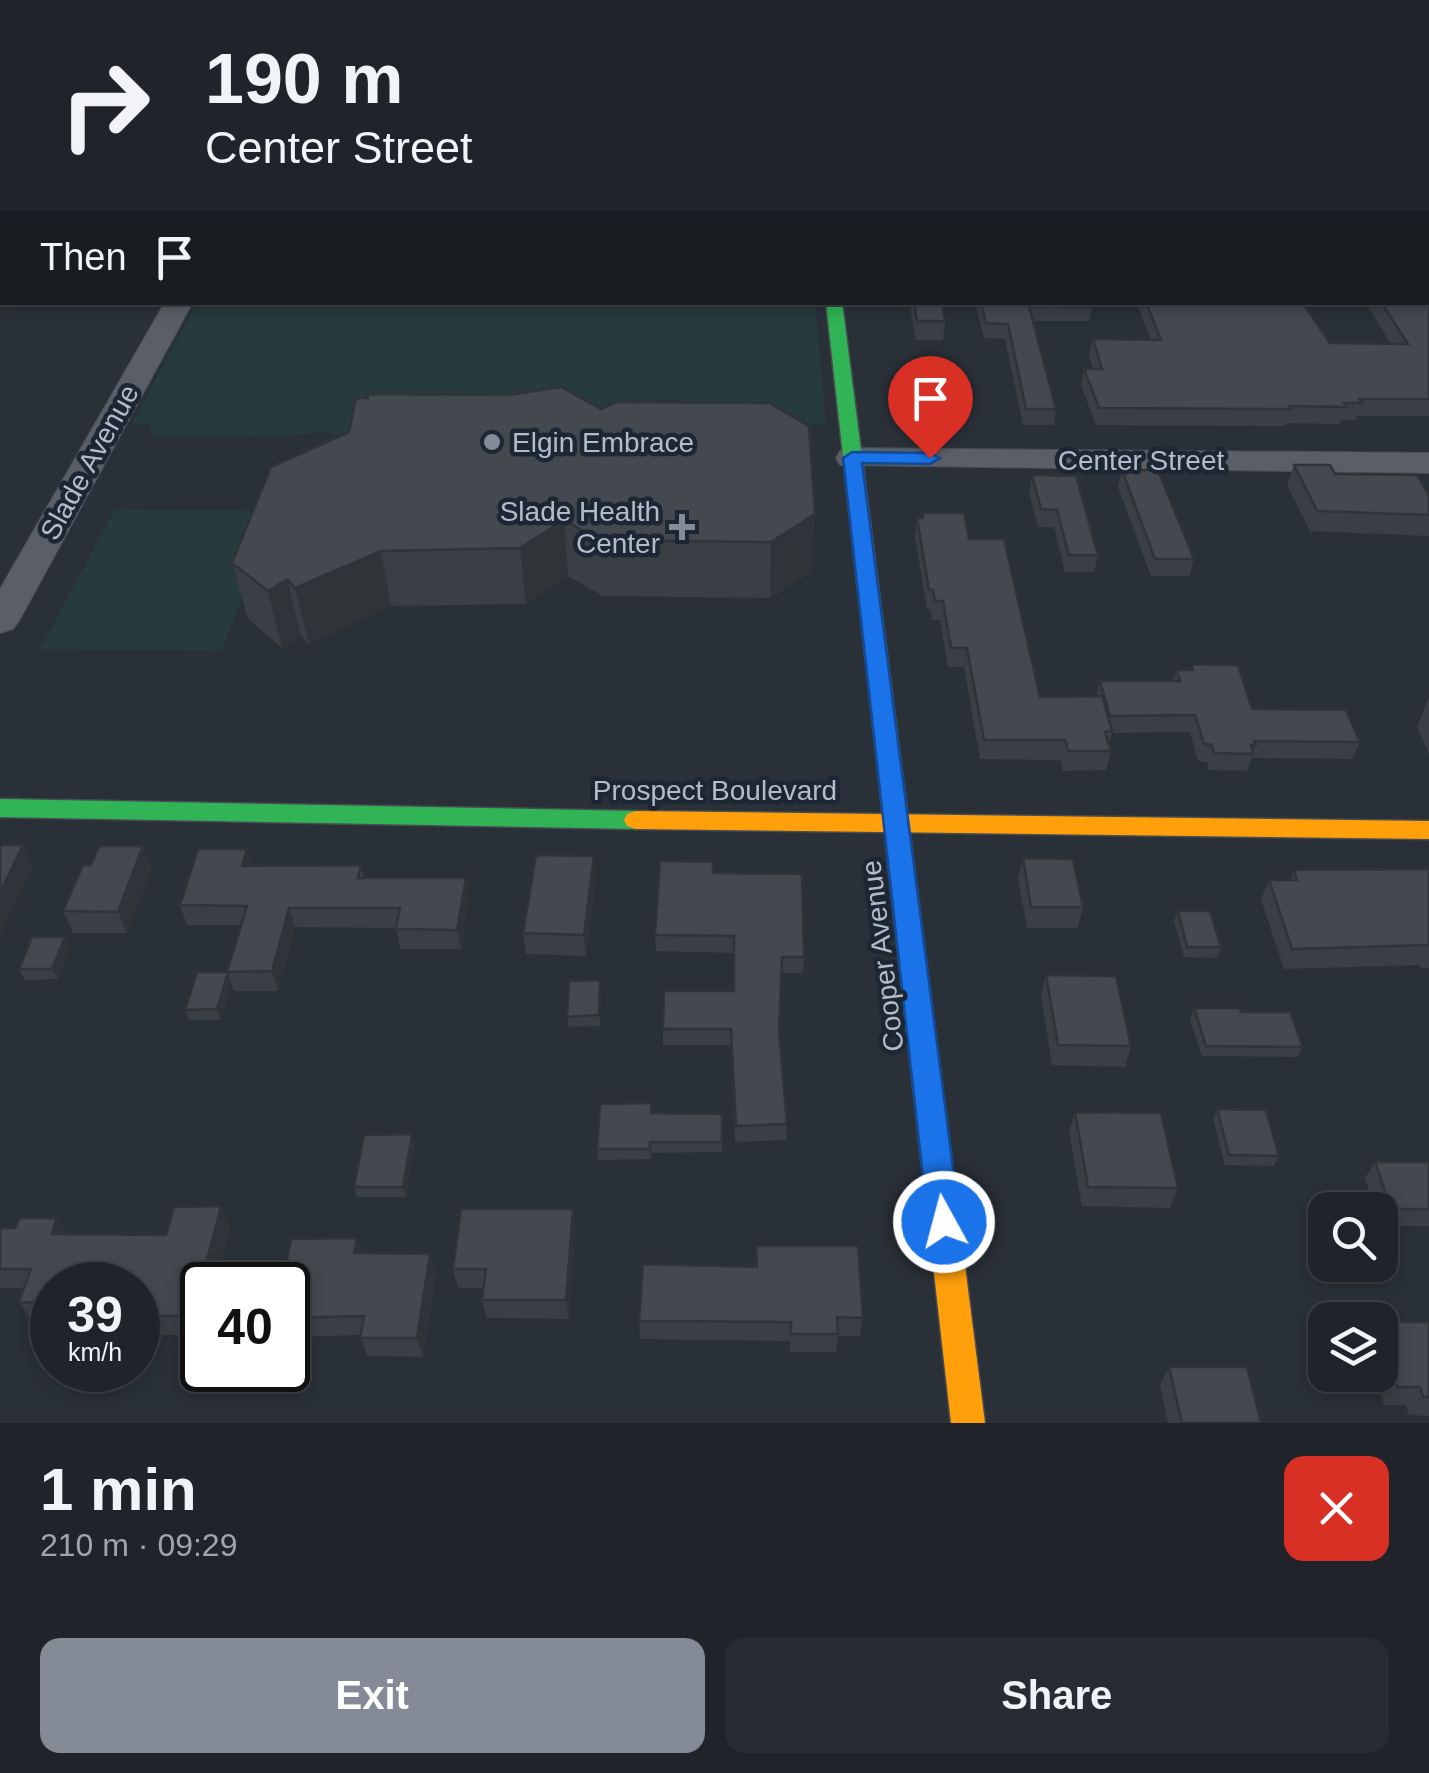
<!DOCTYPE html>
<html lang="en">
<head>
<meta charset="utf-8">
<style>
  :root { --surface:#20242a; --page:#282c32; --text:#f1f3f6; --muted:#a2a4a8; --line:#3d4147; --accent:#848b96 }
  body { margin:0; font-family:Arial,sans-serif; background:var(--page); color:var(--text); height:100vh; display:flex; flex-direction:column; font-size:38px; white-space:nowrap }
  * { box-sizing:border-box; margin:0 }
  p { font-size:32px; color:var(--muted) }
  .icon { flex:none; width:55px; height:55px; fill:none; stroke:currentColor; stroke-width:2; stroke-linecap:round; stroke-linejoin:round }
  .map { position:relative; height:1423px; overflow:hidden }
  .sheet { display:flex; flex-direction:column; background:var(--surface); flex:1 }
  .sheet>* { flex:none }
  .guide { position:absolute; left:0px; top:0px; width:1430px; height:305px; box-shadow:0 5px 15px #0003,0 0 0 2px var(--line); background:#20242a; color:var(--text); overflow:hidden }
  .controls { position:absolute; left:1308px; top:1192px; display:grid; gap:20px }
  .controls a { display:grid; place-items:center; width:90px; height:90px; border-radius:20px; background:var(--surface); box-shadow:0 5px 15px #0003,0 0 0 2px var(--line); font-size:50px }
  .speed { position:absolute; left:30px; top:1262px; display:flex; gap:20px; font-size:50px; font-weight:700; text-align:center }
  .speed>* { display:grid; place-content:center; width:130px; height:130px; border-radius:50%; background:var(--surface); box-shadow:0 5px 15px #0003,0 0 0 2px var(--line); line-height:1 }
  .speed small { font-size:25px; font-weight:400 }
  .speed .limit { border:5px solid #111; border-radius:15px; background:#fff; color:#111 }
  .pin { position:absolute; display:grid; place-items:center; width:85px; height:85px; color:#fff; margin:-102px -42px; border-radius:50% 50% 50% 0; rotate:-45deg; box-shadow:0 0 10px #0007 }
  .pin .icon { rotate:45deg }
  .me { position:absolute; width:110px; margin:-55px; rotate:353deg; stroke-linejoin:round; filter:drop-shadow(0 0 8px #0008) }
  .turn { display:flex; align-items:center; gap:35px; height:210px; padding:0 40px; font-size:45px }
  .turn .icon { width:130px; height:130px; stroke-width:2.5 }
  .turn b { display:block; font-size:70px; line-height:85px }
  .then { display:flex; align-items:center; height:95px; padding:0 40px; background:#0003; gap:20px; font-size:38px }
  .round { display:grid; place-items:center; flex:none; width:105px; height:105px; border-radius:20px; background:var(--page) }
  .head { display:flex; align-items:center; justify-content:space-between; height:170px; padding:0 40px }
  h1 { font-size:60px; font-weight:700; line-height:75px }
  .action { display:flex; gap:20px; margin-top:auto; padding:20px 40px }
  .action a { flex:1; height:115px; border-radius:20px; background:var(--accent); color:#fff; font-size:40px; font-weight:700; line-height:115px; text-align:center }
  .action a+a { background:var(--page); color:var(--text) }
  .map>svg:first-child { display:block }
</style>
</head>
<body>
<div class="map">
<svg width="1429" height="1423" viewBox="0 0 1429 1423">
  <rect width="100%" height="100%" fill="#2a3038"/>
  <g fill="#273a3e">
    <path d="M197 302 815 303 826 423 808 426 680 412 677 400H656L654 420 352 438 325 432 286 436 152 435 150 424H132Z"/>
    <path d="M115 509 277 511 221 651 40 649Z"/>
  </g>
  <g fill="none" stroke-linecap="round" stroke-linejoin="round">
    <g stroke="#484c53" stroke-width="2">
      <g id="street">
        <path d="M796 0H816V2H797Z"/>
        <path d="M1161 0H1181L1183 2H1163Z"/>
        <path d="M0 74 2 75V88H0Z"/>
        <rect x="0" y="225" width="2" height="16"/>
        <rect x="1428" y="237" width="1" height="16"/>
        <path d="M165 302H193L19 621 13 629 0 633V589Z"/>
        <path d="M852 448 1429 453V473L840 465 836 458 840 451Z"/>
      </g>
    </g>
    <g stroke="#484c53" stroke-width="3">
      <g id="fast">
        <path d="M826 302H842L949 1140 944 1149 934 1153 924 1149 919 1140Z"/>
        <path d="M0 799 636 811 645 814 648 820 645 826 636 829 0 817Z"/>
      </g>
    </g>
    <g stroke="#484c53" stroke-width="3">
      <g id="slow">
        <path d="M636 811 1429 821V839L636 829 627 826 624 820 627 814Z"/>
        <path d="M934 1127 944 1131 949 1140 985 1423H951L919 1140 924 1131Z"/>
      </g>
    </g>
    <use href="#street" fill="#5a5e66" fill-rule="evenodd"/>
    <use href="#fast" fill="#30b455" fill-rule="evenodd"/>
    <use href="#slow" fill="#ff9f0a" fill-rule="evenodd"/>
  </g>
  <g fill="#3a3f45">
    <path d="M0 0H36L34 2H2V57H0Z"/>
    <path d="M2 156V206H0V159Z"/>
    <path d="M909 302H942L945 321 943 340H916Z"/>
    <path d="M975 302H1091L1092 307 1089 321H1033L1056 409 1054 425H1023L1005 339 984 338Z"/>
    <path d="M1136 302H1302L1330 343 1391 344 1365 302H1426L1429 306V416H1357L1356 420H1341L1340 424 1286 423 1285 426 1096 425 1081 385 1084 369H1093L1089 355 1093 339 1151 340Z"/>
    <path d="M561 387 812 570 770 598 603 596 568 576 526 604 391 606 309 644 301 636 282 648 248 619 232 563 349 432 509 395Z"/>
    <path d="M1294 465 1429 495V536L1310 531 1287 485Z"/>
    <path d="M1122 470 1194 559 1190 576H1151L1118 487Z"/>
    <path d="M1032 475 1098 555 1094 572H1065L1054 527H1038L1029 492Z"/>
    <path d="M922 513 969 539 1040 697 1096 696 1100 681H1173L1177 670H1190L1192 664 1252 709 1360 742 1352 759 1252 758 1247 771 1209 770 1207 762 1198 761 1190 732 1112 733 1109 745 1111 751 1106 770 1063 771 1060 760 980 759 964 667H948L940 620H932L931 609H927L915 537 917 518H922Z"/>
    <path d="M1429 697V754L1417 727Z"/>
    <path d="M1023 858 1083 907 1078 928H1027L1018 879Z"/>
    <path d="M252 865H361L364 878 469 898 461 949H400L396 928 295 927 278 991H234L231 984 221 1020H189L185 1010 227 972 241 925H187L180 905Z"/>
    <path d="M152 867 127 933H73L63 911Z"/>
    <path d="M1429 869V968H1421L1420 965 1284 969 1261 899 1269 880H1290L1294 870Z"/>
    <path d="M713 873 804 957 803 973H781L779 1030 787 1124 786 1140 735 1142 731 1045H663V1029L734 991V953L656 951 655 935Z"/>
    <path d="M596 878 586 956 526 954 523 933Z"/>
    <path d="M1178 911 1221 947 1217 958 1184 957 1174 921Z"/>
    <path d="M70 947 58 979 25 980 19 969Z"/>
    <path d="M1046 975 1131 1046 1125 1067 1052 1065 1041 996Z"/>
    <path d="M601 991 600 1026 569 1027 567 1017Z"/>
    <path d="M1194 1008 1241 1012 1303 1047 1298 1057 1202 1056 1190 1019Z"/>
    <path d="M1217 1109 1279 1156 1274 1166 1225 1165 1213 1119Z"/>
    <path d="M1075 1112 1178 1188 1170 1208 1082 1206 1069 1132Z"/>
    <path d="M652 1113 722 1114V1152L651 1153V1159L598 1160 597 1149Z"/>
    <path d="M414 1145 406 1197H357L354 1187Z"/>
    <path d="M1375 1162H1429V1226H1381L1380 1210H1375L1365 1178Z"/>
    <path d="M57 1218 66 1234 166 1235 230 1226 217 1277 202 1285V1335H149L142 1323H138V1285H52V1321H32L19 1302 24 1288H0V1228H15Z"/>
    <path d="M575 1229 569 1319 487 1318 482 1300 484 1288H458L453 1269Z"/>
    <path d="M357 1238 362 1253 430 1254 436 1273 423 1357 367 1356 360 1335 288 1337V1285Z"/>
    <path d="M756 1246 863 1318 860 1336H838L836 1352H790V1341L640 1339 639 1321 755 1267Z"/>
    <path d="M1394 1322H1429V1416L1409 1415 1406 1405H1384L1375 1375H1380V1332H1387Z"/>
    <path d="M1169 1367 1261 1423H1168L1160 1385Z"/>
  </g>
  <g fill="#303338">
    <path d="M18 0H36L34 2H16Z"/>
    <path d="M2 246V271L0 274V249Z"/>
    <path d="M815 514 812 570 770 598 771 542Z"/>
    <path d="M564 520 568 576 526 604 520 548Z"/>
    <path d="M381 551 391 606 309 644 295 588Z"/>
    <path d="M287 579 301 636 282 648 268 591Z"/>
    <path d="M23 845 33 866 0 937V893Z"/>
    <path d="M143 846 152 867 127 933 118 912Z"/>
    <path d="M247 849 254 869 242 866Z"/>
    <path d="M594 856 596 878 586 956 584 935Z"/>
    <path d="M466 878 469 898 461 949 457 930Z"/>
    <path d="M289 908 295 927 278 991 272 971Z"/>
    <path d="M65 937 70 947 58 979 52 969Z"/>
    <path d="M228 973 231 984 221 1020 217 1009Z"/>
    <path d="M412 1134 414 1145 406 1197 403 1187Z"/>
    <path d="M221 1206 230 1226 217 1277 220 1285H210L204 1272Z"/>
    <path d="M573 1209 575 1229 569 1319 566 1300Z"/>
    <path d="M57 1218 69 1238 52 1234Z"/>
    <path d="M357 1238 363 1257 354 1253Z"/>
    <path d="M430 1254 436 1273 423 1357 417 1338Z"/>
  </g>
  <g fill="#444950" stroke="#303338" stroke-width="2.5">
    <path d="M0 0H18L16 2H2V42H0Z"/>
    <path d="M92 0H265L263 2H90Z"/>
    <path d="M397 0H772V2H396Z"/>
    <path d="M856 0H943L944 2H857Z"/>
    <path d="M1013 0H1053L1054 2H1014Z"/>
    <path d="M2 156V190H0V159Z"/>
    <path d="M914 302H942L945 321H917Z"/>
    <path d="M981 302H1091L1092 307 1029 306 1056 409H1026L1008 324 986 323Z"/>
    <path d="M1146 302H1302L1330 343 1408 344 1381 302H1426L1429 306V399H1359L1362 403H1344L1346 407 1289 406 1291 409 1099 408 1084 369H1102L1093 339 1161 340Z"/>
    <path d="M561 387 601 409 616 402 769 403 809 426 815 514 771 542 599 540 564 520 520 548 381 551 295 588 287 579 268 591 232 563 271 467 349 432 356 398H368V394L509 395Z"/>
    <path d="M1294 465H1330L1335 474 1417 475 1429 495V515L1317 511Z"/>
    <path d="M1122 470H1158L1194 559H1155Z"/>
    <path d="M1032 475 1076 476 1098 555H1069L1057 510 1041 509Z"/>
    <path d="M922 513H964L969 539H1004L1040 697 1102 696 1112 731 1105 732 1111 751H1068L1065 740H984L967 648H951L943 601H935L933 590H929L917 518H923Z"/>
    <path d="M1192 664 1238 665 1252 709 1346 710 1360 742 1254 741 1256 745H1251L1253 754 1214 753 1212 745 1204 744 1195 715 1110 716 1100 681H1180L1177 670H1193Z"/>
    <path d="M0 845H23L0 893Z"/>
    <path d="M99 846H143L118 912 63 911 83 865H91Z"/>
    <path d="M198 849H247L242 866 361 865 358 878H466L457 930 396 929 400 908H289L272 971 227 972 247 906 180 905Z"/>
    <path d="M536 855 594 856 584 935 523 933Z"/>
    <path d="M1023 858 1073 859 1083 907H1031Z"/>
    <path d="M660 861 713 862V873L802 874 804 957H782L779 1030 787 1124 736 1126 731 1029H663L664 991H734V936L655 935Z"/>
    <path d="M1429 869V945L1292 949 1269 880H1297L1294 870Z"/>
    <path d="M1178 911H1210L1221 947H1187Z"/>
    <path d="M32 937H65L52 969H19Z"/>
    <path d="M197 972H228L217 1009 185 1010Z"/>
    <path d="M1046 975 1116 976 1131 1046 1058 1045Z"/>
    <path d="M600 980 599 1015 567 1017 569 981Z"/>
    <path d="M1194 1008H1240L1241 1012H1290L1303 1047 1206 1046Z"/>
    <path d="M651 1103V1113L722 1114V1142H650V1149H597L600 1104Z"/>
    <path d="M1217 1109 1266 1110 1279 1156 1229 1155Z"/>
    <path d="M1075 1112 1161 1113 1178 1188 1088 1187Z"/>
    <path d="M412 1134 403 1187H354L364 1135Z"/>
    <path d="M1375 1162H1429V1209H1391Z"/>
    <path d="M221 1206 204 1272 214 1271 210 1285H202L201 1316H138L141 1304H138V1285H52V1303L19 1302 31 1269H0V1228H15L20 1218H57L52 1234 166 1235 174 1207Z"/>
    <path d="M461 1209H573L566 1300H482L486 1269H453Z"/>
    <path d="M357 1238 354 1253 430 1254 417 1338H360L364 1316 288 1318V1285H282L291 1239Z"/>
    <path d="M756 1246H858L863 1318 837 1317 838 1334H791V1322L639 1321 643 1264 757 1267Z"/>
    <path d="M1394 1322H1429V1397H1423L1420 1387H1397L1380 1333H1398Z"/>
    <path d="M1169 1367H1247L1261 1423H1182Z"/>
  </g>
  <path fill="#1a73e8" stroke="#114b97" stroke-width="2.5" d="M852 452 930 453 940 458 930 464 862 463 960 1222 955 1232 944 1237 933 1232 928 1222 843 458Z"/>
  <g fill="#848b96" stroke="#1d2633" stroke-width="4">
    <circle cx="492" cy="442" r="10"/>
    <path d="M677 512h10v10h10v10h-10v10h-10v-10h-10v-10h10z"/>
  </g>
  <g text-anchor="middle" stroke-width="9" stroke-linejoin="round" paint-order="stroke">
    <g font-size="28" fill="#b4bcc9" stroke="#1d2633" text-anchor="start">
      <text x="512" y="452">Elgin Embrace</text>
      <text x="660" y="521" text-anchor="end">Slade Health<tspan x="660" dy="32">Center</tspan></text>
    </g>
    <g font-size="28" fill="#b4bcc9" stroke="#1d2633">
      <text x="1141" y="470">Center Street</text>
      <text transform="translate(89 462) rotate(-61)" y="10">Slade Avenue</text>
      <text x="715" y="800">Prospect Boulevard</text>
      <text transform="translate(882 956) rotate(-97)" y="10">Cooper Avenue</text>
    </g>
  </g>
</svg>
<div class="controls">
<a><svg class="icon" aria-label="search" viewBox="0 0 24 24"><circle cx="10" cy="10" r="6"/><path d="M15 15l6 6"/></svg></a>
<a><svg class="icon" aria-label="layers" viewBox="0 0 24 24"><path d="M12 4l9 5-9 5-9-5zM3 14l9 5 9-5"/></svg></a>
</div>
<div class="speed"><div>39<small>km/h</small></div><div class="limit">40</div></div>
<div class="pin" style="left:930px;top:458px;background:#d93025"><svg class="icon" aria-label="arrive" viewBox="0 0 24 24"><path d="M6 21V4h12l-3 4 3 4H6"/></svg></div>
<svg class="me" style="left:944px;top:1222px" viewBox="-20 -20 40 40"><circle r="17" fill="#1a73e8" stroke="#fff" stroke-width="3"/><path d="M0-11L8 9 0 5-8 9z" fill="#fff"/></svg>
<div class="guide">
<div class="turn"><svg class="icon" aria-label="right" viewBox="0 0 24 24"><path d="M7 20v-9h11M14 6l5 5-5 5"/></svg><div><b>190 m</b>Center Street</div></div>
<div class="then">Then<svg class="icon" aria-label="arrive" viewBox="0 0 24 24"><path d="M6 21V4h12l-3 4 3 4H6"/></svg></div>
</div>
</div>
<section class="sheet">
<div class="head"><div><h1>1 min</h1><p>210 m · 09:29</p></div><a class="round" style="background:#d93025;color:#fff"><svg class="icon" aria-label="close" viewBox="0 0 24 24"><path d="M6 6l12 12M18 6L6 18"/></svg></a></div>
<div class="action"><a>Exit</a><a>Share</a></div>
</section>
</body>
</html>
